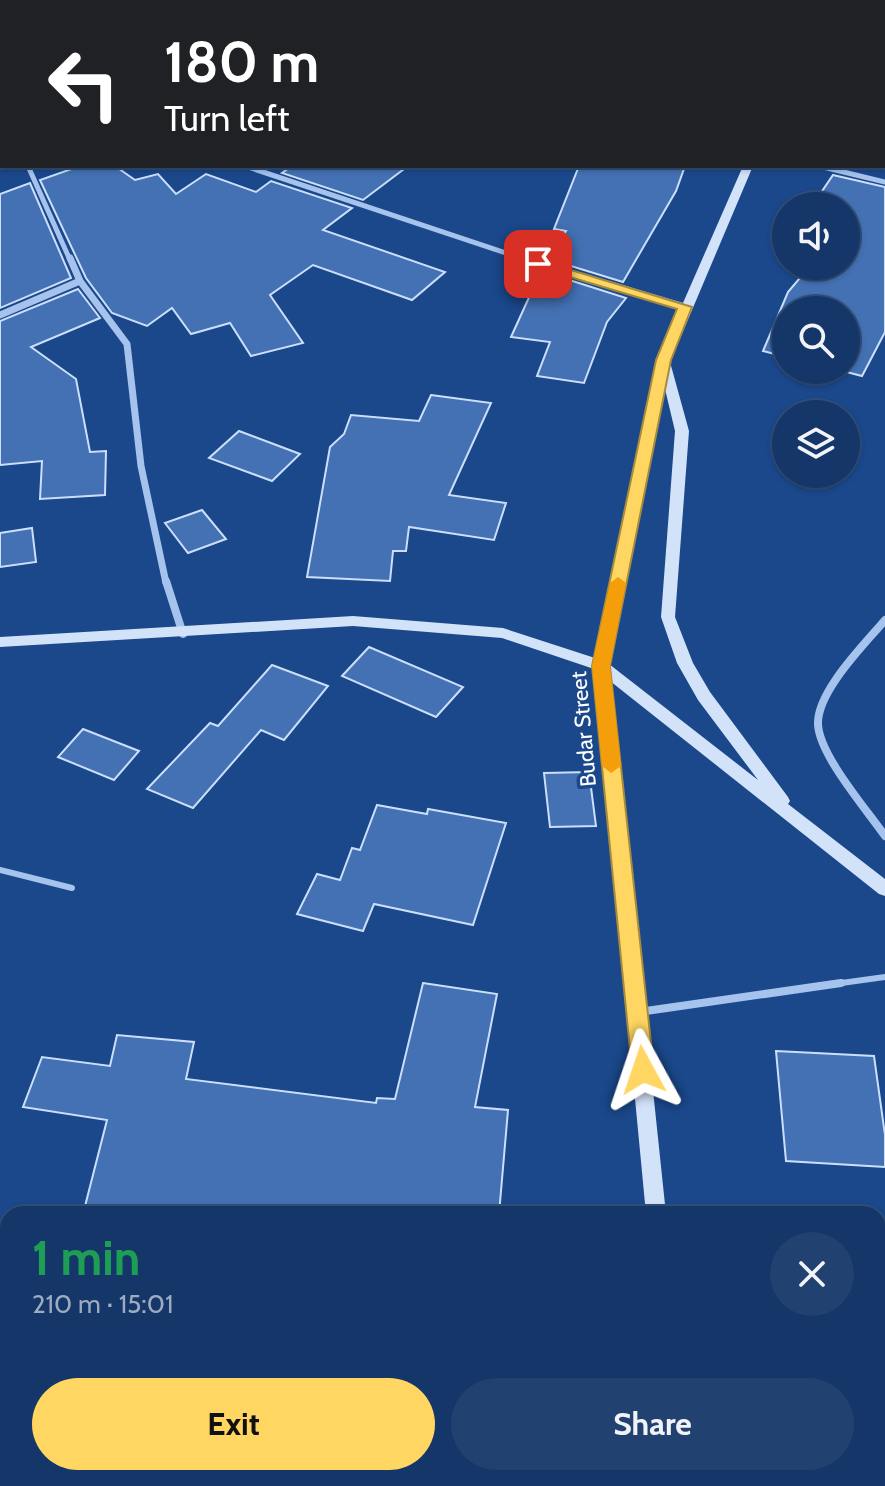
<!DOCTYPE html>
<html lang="en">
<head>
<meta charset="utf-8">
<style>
  :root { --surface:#143668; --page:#214171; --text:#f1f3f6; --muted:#9dabc0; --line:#33507c; --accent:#ffd661 }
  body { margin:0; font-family:Cabin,sans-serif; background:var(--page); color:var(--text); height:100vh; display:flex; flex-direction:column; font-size:30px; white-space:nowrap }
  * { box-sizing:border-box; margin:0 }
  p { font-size:26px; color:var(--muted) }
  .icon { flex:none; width:44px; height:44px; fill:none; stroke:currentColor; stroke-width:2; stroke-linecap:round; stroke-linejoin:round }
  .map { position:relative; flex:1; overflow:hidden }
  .details { position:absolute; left:0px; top:1206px; width:886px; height:280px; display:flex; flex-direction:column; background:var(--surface); border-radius:24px 24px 0 0; box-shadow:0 2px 6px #0004,0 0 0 2px var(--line) }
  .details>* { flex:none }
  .guide { position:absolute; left:0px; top:0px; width:886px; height:168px; box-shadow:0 2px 6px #0004,0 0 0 2px var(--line); background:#202124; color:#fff; overflow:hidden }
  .fabs { position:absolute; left:772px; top:192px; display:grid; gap:16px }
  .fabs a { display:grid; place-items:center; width:88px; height:88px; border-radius:50%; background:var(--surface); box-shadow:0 2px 6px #0004,0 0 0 2px var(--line); font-size:40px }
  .pin { position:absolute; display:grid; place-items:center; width:68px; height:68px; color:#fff; margin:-34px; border-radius:16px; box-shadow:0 4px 12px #0006 }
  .me { position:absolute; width:88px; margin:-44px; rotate:355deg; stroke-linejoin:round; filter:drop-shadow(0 0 6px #0008) }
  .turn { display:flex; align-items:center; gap:28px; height:168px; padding:0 32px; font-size:36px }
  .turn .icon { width:104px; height:104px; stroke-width:2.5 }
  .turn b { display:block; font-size:56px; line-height:68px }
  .round { display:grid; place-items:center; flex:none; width:84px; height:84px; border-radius:42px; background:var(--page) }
  .overview { display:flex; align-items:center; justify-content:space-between; height:136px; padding:0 32px }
  h1 { font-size:48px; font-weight:700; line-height:60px; color:#1e9e55 }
  .button { display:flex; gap:16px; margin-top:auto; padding:16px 32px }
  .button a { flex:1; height:92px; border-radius:48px; background:var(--accent); color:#111; font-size:32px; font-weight:700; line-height:92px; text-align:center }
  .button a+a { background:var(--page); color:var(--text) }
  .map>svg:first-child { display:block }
</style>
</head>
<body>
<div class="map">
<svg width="885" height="1486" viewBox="0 0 885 1486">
  <rect width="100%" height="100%" fill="#1a488b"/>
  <g fill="#4371b3" stroke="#cbdffa" stroke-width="2">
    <path d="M80 166H115L135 180 158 174 176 194 206 174 256 192 271 181 352 208 323 230 445 272 412 300 313 265 270 295 303 343 251 356 230 323 191 334 172 308 147 326 112 313 86 278 40 180Z"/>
    <path d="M292 166H408L363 200 282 173Z"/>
    <path d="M579 166H685L676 191 623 282 548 259 566 231 554 229Z"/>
    <path d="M833 175 885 187V332L862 376 839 370H846V310H786V357L763 351 788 292 810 266H846V206H812Z"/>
    <path d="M30 183 71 278 0 308V194Z"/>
    <path d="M541 271 626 298 607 322 584 383 537 376 550 342 511 337Z"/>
    <path d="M78 289 100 318 31 347 76 379 90 452 106 451 105 495 40 499 42 461 0 465V321Z"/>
    <path d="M431 395 491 403 449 495 506 503 494 540 409 527 406 551H393L390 581 307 577 330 447 344 434 351 415 419 421Z"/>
    <path d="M239 431 300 454 272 481 209 458Z"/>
    <path d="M202 510 226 539 188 553 165 523Z"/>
    <path d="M32 528 36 562 0 567V533Z"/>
    <path d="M369 647 463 687 436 717 342 676Z"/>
    <path d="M272 665 328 686 284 740 261 730 193 808 147 789 210 723 218 726Z"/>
    <path d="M83 729 139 751 114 780 58 757Z"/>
    <path d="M589 772 596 826 550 827 544 773Z"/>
    <path d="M377 805 427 814 428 809 506 823 473 925 374 904 363 931 297 914 317 874 340 880 352 848 360 850Z"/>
    <path d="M423 983 497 994 475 1107 508 1110 499 1214H83L107 1120 23 1107 42 1057 110 1066 117 1035 194 1042 186 1079 376 1103 377 1098 395 1099Z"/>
    <path d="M776 1051 874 1056 885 1135V1167L786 1161Z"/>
  </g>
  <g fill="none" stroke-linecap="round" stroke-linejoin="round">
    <g stroke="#a5c3ed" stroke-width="6">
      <path d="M0 870 72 888"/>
      <path d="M827 985 885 977"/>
    </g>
    <path stroke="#a5c3ed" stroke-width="8" d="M639 1012 841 983"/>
    <g stroke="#a5c3ed" stroke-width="5">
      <path d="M8 0 15 2"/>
      <path d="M829 0 842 2"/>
      <path d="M167 2 188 0"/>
      <path d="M28 166 70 260"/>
      <path d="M245 166 527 260"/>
      <path d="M819 166 885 182"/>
    </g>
    <g stroke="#a5c3ed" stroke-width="7">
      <path d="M70 258 80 281 127 344 141 466 166 583"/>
      <path d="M520 258 685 307"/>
      <path d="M0 315 80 281"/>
    </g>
    <g stroke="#a5c3ed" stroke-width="8">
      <path d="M166 581 183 634"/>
      <path d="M885 620C865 644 817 691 818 724 819 755 867 810 885 836"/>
    </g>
    <g fill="#d2e2f9" fill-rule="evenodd">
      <rect x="741" y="0" width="10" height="2"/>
      <path d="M743 166H753L670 362 689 431 675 617 693 663 710 692 788 797 790 801 788 804 885 879V896L879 894 610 681 666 1214H646L594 669 502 638 353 626 0 647V637L353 616 503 628 595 658 658 360ZM665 389 675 431 661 617 677 663 698 700 758 780 609 664Z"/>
      <path d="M670 1478H692L693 1486H671Z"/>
    </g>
  </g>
  <path fill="#ffd661" stroke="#a68b3f" stroke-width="2" d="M538 260 692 307 671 360 610 666 654 1070 650 1076H635L632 1070 592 666 656 360 677 309 533 266V261Z"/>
  <path fill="#f59e0b" d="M618 577 626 583 610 666 621 766 611 773 602 766 592 666 610 583Z"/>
  <g text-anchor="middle" stroke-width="7" stroke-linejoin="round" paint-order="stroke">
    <g font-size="22" fill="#fff" stroke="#1a488b">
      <text transform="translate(583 729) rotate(-95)" y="8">Budar Street</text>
    </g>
  </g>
</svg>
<div class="fabs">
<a><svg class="icon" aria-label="sound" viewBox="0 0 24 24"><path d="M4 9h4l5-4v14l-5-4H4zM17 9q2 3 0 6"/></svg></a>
<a><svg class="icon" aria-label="search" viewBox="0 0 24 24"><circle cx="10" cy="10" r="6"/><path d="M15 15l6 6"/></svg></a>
<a><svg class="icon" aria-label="layers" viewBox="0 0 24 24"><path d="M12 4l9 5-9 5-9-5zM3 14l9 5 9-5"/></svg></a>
</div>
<div class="pin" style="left:538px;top:264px;background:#d93025"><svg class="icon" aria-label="arrive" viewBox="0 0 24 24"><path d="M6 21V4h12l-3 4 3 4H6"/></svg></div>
<svg class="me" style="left:643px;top:1070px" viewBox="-20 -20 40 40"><path d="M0-17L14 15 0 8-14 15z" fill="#ffd661" stroke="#fff" stroke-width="4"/></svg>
<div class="guide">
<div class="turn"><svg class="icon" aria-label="left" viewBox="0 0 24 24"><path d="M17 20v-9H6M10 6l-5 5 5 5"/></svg><div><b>180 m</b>Turn left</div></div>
</div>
<section class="details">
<div class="overview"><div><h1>1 min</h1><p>210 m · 15:01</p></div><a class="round"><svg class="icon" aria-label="close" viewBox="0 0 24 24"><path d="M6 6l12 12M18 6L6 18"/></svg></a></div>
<div class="button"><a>Exit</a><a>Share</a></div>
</section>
</div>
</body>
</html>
